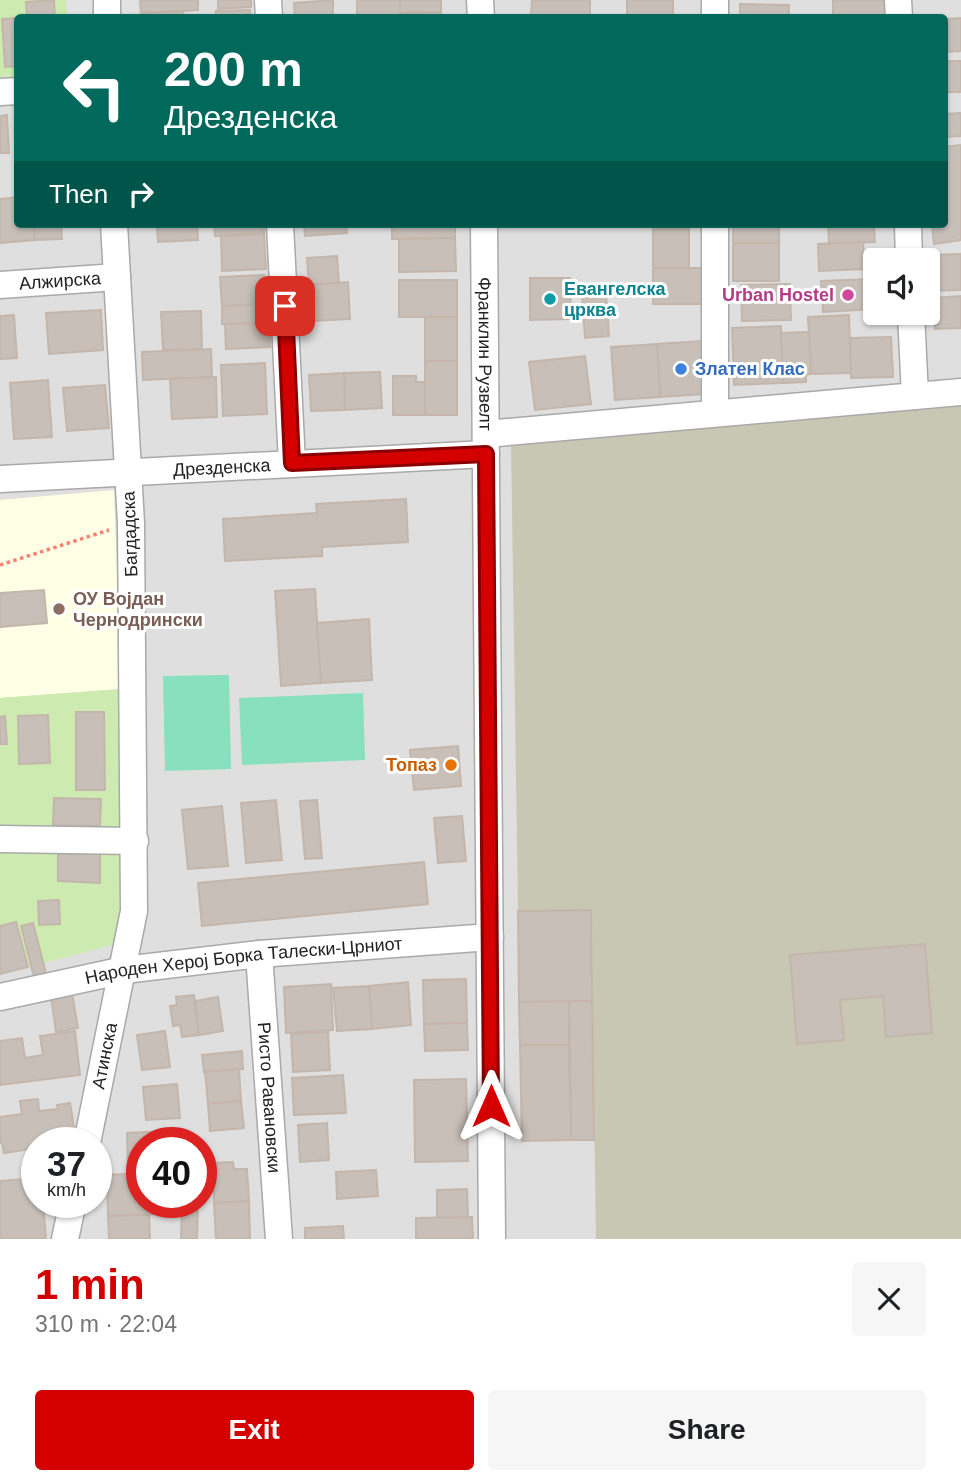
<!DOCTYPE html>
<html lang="en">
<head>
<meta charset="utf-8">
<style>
  :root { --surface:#fff; --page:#f6f6f6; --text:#202124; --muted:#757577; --accent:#d40000 }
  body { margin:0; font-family:Arial,sans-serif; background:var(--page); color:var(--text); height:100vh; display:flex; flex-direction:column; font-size:26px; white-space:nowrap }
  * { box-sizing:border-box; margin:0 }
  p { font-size:23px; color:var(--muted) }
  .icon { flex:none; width:38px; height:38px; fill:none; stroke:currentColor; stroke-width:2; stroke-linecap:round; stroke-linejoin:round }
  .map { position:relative; height:1239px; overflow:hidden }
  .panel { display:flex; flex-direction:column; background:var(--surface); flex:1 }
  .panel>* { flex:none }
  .top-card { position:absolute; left:14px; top:14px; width:934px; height:214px; border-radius:7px; box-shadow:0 2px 5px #0004; background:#00695c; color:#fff; overflow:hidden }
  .controls { position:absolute; left:863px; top:248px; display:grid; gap:14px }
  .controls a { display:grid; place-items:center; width:77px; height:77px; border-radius:7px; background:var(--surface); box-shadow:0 2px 5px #0004; font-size:35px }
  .speed { position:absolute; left:21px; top:1127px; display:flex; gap:14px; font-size:35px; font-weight:700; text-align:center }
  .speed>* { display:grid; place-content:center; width:91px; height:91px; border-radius:50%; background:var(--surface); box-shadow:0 2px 5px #0004; line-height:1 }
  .speed small { font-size:18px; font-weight:400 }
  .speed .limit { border:10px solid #d22; background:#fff; color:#111 }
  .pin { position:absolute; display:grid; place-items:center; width:60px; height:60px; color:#fff; margin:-30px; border-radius:14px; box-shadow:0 4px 10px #0006 }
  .me { position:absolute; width:77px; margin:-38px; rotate:0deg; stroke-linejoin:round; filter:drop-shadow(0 0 5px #0008) }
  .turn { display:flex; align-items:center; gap:24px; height:147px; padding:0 35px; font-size:32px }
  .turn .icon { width:91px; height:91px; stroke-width:2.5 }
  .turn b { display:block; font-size:49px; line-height:60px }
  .then { display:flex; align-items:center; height:66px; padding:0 35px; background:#0003; gap:14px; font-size:26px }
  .round { display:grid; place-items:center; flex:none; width:74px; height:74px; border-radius:7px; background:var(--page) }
  .head { display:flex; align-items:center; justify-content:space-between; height:119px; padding:0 35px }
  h1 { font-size:42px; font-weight:600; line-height:52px; color:var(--accent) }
  .primary-button { display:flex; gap:14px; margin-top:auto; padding:14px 35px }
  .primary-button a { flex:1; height:80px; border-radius:7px; background:var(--accent); color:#fff; font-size:28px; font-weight:600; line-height:80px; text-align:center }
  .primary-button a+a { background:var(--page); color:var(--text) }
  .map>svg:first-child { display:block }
</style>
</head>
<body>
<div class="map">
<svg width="961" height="1239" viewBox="0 0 961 1239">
  <rect width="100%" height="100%" fill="#f2efe9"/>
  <path fill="#e0dfdf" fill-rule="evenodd" d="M0 0H961V1239H0ZM18 18H945V224H18ZM875 261H928V313H875ZM37 1143H96V1202H37ZM142 1143H201V1202H142Z"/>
  <path fill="#ffffe5" d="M114 490 121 689 0 698V500Z"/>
  <path fill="#c7c7b4" d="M961 404V1239H596L591 911H518L511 442Z"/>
  <g fill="#cdebb0">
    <path d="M0 0H66L67 17 18 18 17 76 0 77Z"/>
    <path d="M121 689 125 831 117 944 28 967 16 922 0 926V698Z"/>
  </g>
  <g fill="#88e0be">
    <path d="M229 675 231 769 165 771 163 676Z"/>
    <path d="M363 693 365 760 242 765 239 698Z"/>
  </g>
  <path fill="#e2e2e2" d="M66 0H137L138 12 115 13V17H67Z"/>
  <g fill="#c7bfb8" stroke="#c4b6ab" stroke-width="2">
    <path d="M54 0 55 18H27L26 2Z"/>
    <path d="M140 0H198V10L141 13Z"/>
    <path d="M218 0H251V7L218 9Z"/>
    <path d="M333 0V18H295L294 3Z"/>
    <rect x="357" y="0" width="43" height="18"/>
    <path d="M400 0H441V12L400 13Z"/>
    <path d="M532 0H590V17L531 15Z"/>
    <rect x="627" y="0" width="46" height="18"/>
    <path d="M833 0H892L893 18 833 16Z"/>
    <path d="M740 4 789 5V18H740Z"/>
    <path d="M250 10V18H216V11Z"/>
    <path d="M183 11 184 18H144L143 13Z"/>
    <path d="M441 12V18H400V13Z"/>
    <path d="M18 18V66L5 67 2 19Z"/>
    <path d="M961 18V51L945 52V19Z"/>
    <rect x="945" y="61" width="16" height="31"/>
    <path d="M961 113V136L945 137V114Z"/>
    <path d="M7 115 9 153H0V116Z"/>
    <path d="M961 145V240L934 244 932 224H945V147Z"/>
    <path d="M18 197V224H34L35 240 0 243V199Z"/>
    <path d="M34 224H61L62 239 35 240Z"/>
    <path d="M157 224H197L198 240 158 242Z"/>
    <path d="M214 224H264V234L215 236Z"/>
    <path d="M304 224H346L347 233 305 236Z"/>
    <path d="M392 224H455V238L392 239Z"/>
    <rect x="612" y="224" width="38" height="2"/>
    <rect x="733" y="224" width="46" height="19"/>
    <path d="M828 224H874L875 242 829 244Z"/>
    <rect x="653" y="229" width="36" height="39"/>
    <path d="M264 234 266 269 222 271 221 236Z"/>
    <path d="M455 238 456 271 399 272V239Z"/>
    <path d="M863 242 865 269 819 271 818 244Z"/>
    <rect x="733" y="243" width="46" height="38"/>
    <path d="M961 254V290L929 291 928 255Z"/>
    <path d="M337 256 339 283 309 285 307 258Z"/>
    <path d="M653 268H711L710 304H653Z"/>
    <path d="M264 275 265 304 222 306 220 277Z"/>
    <path d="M530 278H570L571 319 530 320Z"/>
    <path d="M875 279V309L823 312 821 281Z"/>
    <rect x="399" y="280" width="58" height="37"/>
    <path d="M348 282 350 319 311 321 309 285Z"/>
    <path d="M790 284 791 320 742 321 741 285Z"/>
    <path d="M606 293 609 336 585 338 582 295Z"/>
    <path d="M961 296V328L935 329 933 298Z"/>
    <path d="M265 304 266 323 222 324V306Z"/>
    <path d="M101 310 103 350 49 354 46 313Z"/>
    <path d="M201 311 202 349 163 350 161 312Z"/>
    <path d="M14 315 17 358 0 359V316Z"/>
    <path d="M849 315 851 373 811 374 808 317Z"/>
    <rect x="425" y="317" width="32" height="44"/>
    <path d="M269 323 270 347 226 349 225 324Z"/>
    <path d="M781 326 783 383 734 385 732 328Z"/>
    <path d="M809 332 811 374 806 375V382L783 383 781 333Z"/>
    <path d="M891 337 893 377 851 378 850 338Z"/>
    <path d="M702 341 706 394 660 397 657 344Z"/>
    <path d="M657 344 660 397 615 400 611 347Z"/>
    <path d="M211 349 212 377 143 380 142 352Z"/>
    <path d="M585 356 591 404 535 410 529 362Z"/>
    <rect x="425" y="361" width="32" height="54"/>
    <path d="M265 363 267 414 223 416 221 365Z"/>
    <path d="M380 372 382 408 345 410 344 373Z"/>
    <path d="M344 373 345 410 311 411 309 375Z"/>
    <path d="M393 376H416V382H425V415H393Z"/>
    <path d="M216 377 217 417 172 419 170 379Z"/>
    <path d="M48 380 52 437 14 439 10 383Z"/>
    <path d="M105 385 109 428 67 431 63 388Z"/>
    <path d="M406 499 408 542 322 547V556L225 561 223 519 317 513 316 504Z"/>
    <path d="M315 589 321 683 281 686 275 591Z"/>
    <path d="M44 590 47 623 0 627V593Z"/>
    <path d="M369 619 372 680 321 683 317 623Z"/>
    <path d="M76 712H104L105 790H76Z"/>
    <path d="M48 715 50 763 19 764 18 716Z"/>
    <path d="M5 716 7 744H0V717Z"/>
    <path d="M458 746 461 786 414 790 410 750Z"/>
    <path d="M54 798 101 799 100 826 53 825Z"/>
    <path d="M276 800 282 860 246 863 241 803Z"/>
    <path d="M317 800 322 858 305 859 300 801Z"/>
    <path d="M222 806 228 866 188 869 182 810Z"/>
    <path d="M462 816 466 861 438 863 434 818Z"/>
    <path d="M58 853 100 854V883L58 881Z"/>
    <path d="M424 862 428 904 202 926 198 883Z"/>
    <path d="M59 900 60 924 39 925 38 901Z"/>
    <path d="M591 910 592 1001 519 1002 518 911Z"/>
    <path d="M16 922 28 967 0 974V926Z"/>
    <path d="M33 923 46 973 34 977 21 926Z"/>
    <path d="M925 944 932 1033 886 1037 883 996 840 1000 844 1040 797 1044 790 955Z"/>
    <path d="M466 979 467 1023 424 1024 423 980Z"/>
    <path d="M408 982 411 1025 372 1029 369 986Z"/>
    <path d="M331 984 333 1030 286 1033 284 987Z"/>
    <path d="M369 986 372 1029 337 1031 333 988Z"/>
    <path d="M72 993 78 1028 56 1032 51 996Z"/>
    <path d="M194 995 199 1035 182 1037 180 1025 173 1026 170 1006 177 1005 176 997Z"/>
    <path d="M218 997 223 1031 199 1035 195 1001Z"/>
    <path d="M569 1001V1045H520L519 1002Z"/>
    <path d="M569 1001H592L594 1140H571Z"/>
    <path d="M467 1023 468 1050 425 1051 424 1024Z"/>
    <path d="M75 1031 80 1075 0 1085V1041L22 1038 25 1058 43 1055 40 1036Z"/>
    <path d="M165 1031 170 1067 142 1070 137 1035Z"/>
    <path d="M328 1032 330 1070 293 1072 291 1034Z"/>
    <path d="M520 1045H569L571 1140 522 1141Z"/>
    <path d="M242 1051 243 1069 204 1072 202 1055Z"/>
    <path d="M239 1069 241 1101 208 1104 205 1072Z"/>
    <path d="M343 1075 346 1113 294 1115 292 1078Z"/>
    <path d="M466 1079 468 1161 415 1162 414 1080Z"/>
    <path d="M177 1084 180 1118 146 1120 143 1087Z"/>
    <path d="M38 1099 39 1111 58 1109 57 1105 70 1103 75 1134 51 1137 52 1143H37V1148L4 1153 2 1143H0V1117L22 1114 20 1101Z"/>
    <path d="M241 1101 244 1128 210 1131 208 1104Z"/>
    <path d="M327 1123 329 1160 300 1162 298 1125Z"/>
    <path d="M167 1131 168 1143H142V1166H128L127 1133Z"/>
    <path d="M233 1162 234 1169H247L249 1201 214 1203 213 1163Z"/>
    <path d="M376 1170 378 1196 337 1199 336 1172Z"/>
    <path d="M142 1173V1202H159V1214L108 1216 107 1175Z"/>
    <path d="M37 1178V1202H43L46 1239H0V1181Z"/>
    <path d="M467 1189 468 1217 437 1218V1190Z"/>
    <path d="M249 1201 250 1239H216L214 1203Z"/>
    <path d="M182 1204H198L197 1239H181Z"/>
    <path d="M149 1215 150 1239H109L108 1216Z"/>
    <path d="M472 1217 473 1239H416V1218Z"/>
    <path d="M343 1226 344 1239H305V1228Z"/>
  </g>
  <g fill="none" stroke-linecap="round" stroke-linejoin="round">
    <g stroke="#a9a9a9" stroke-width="29">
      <g id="minor">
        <path d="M268 0 269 18"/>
        <path d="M480 0 481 18"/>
        <path d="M715 0V18"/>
        <path d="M898 0 899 18"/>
        <path d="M107 18V0"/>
        <path d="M0 92 18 91"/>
        <path d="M280 224 292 463"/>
        <path id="s1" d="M484 224 492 1239"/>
        <path d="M715 224V413"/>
        <path d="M908 224 909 261"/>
        <path id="s2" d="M0 285 117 277"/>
        <path d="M911 313 915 396"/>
        <path d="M486 434 961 392"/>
        <path id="s3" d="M0 479 486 454"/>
        <path d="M0 839 135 841"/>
        <path id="s4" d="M259 954 279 1239"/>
        <path id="s5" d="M0 997 124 970 259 954 490 937"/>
        <path id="s6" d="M87 1143 134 911 131 523 114 224"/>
        <path d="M65 1239 73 1202"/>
      </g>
    </g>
    <path stroke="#fa8072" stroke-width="3.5" stroke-dasharray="3.5 3.5" stroke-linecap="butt" d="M0 565 109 530"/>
    <use href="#minor" stroke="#fff" stroke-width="26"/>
  </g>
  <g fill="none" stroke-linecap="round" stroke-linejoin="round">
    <g stroke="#8a0000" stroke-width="18">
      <path id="route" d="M285 306 292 463 486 454 491 1106"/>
    </g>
    <use href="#route" stroke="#d40000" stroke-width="12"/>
  </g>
  <circle fill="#d1479c" stroke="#fff" stroke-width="2.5" cx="848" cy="295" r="7"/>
  <circle fill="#0f9aa8" stroke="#fff" stroke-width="2.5" cx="550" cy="299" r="7"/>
  <circle fill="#3f7fe0" stroke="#fff" stroke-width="2.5" cx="681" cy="369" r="7"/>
  <circle fill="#8d6e63" stroke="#fff" stroke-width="2.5" cx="59" cy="609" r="7"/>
  <circle fill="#e8710a" stroke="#fff" stroke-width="2.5" cx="451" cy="765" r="7"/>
  <g text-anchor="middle" stroke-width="6" stroke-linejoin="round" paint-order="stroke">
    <g font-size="18" fill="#222" stroke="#fff">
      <text dy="6" stroke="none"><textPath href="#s2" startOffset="60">Алжирска</textPath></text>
      <text dy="6" stroke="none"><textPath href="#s1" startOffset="130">Франклин Рузвелт</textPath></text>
      <text dy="6" stroke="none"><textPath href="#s3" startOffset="222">Дрезденска</textPath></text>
      <text transform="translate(130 534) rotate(-92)" y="6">Багдадска</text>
      <text dy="6" stroke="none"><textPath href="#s5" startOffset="247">Народен Херој Борка Талески-Црниот</textPath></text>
      <text dy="6" stroke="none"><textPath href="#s6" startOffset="89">Атинска</textPath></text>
      <text dy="6" stroke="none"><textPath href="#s4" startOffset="144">Ристо Равановски</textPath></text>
    </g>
    <g font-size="18" font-weight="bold" fill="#0d838f" stroke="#fff" text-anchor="start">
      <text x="564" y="295">Евангелска<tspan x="564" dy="21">црква</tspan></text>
    </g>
    <g font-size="18" font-weight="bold" fill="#b23c85" stroke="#fff" text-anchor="end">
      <text x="834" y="301">Urban Hostel</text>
    </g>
    <g font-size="18" font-weight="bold" fill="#366cbe" stroke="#fff" text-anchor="start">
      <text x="695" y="375">Златен Клас</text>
    </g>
    <g font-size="18" font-weight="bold" fill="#785e54" stroke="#fff" text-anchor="start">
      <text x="73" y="605">ОУ Војдан<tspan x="73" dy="21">Чернодрински</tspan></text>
    </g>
    <g font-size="18" font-weight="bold" fill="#c56008" stroke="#fff" text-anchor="end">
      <text x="437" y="771">Топаз</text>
    </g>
  </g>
</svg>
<div class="controls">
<a><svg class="icon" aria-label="sound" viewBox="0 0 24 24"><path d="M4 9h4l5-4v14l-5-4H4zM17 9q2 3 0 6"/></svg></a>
</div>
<div class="speed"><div>37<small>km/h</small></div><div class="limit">40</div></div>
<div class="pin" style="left:285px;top:306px;background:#d93025"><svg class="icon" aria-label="arrive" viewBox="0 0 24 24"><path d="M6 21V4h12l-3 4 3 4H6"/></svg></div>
<svg class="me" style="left:491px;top:1106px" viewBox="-20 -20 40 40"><path d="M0-17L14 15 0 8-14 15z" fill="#d40000" stroke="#fff" stroke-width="4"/></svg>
<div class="top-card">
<div class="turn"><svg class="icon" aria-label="left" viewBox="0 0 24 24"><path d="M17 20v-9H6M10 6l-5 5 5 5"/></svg><div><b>200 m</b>Дрезденска</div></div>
<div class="then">Then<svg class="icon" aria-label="right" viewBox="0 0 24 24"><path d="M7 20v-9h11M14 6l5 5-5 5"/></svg></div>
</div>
</div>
<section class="panel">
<div class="head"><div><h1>1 min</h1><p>310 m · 22:04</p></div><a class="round"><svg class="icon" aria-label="close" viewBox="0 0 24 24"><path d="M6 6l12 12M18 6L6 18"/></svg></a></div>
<div class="primary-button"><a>Exit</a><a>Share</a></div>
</section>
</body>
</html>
